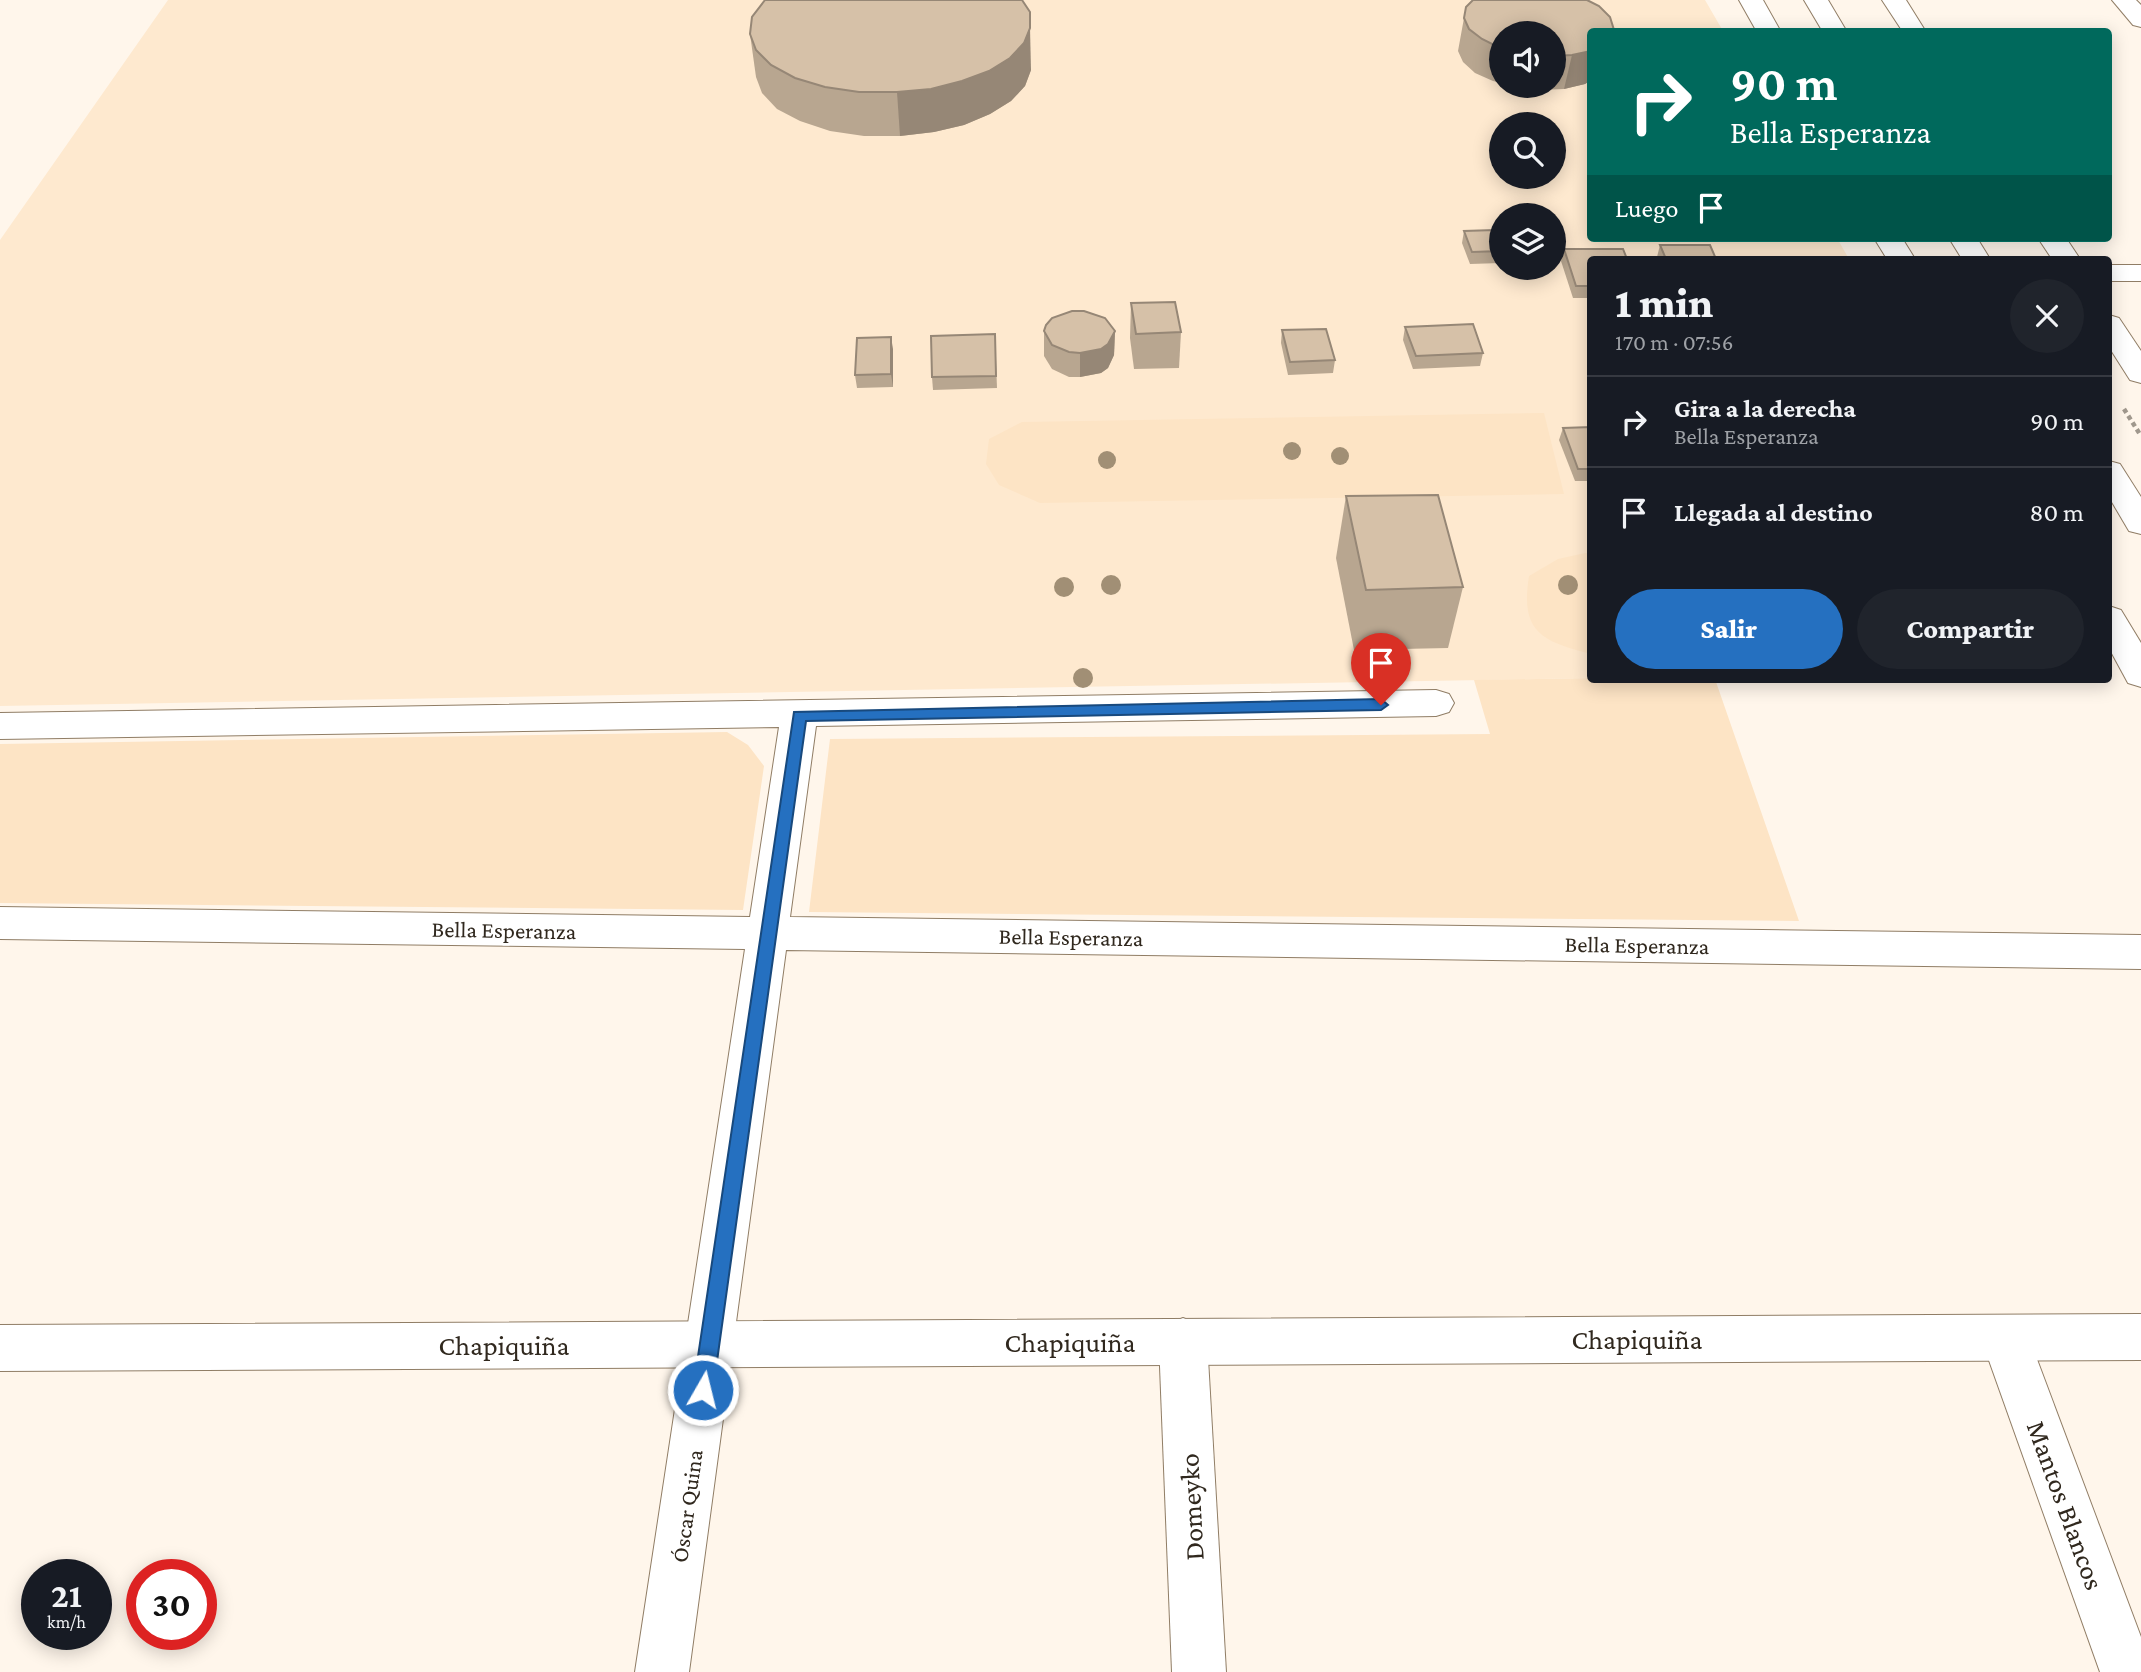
<!DOCTYPE html>
<html lang="es">
<head>
<meta charset="utf-8">
<style>
  :root { --surface:#171b24; --page:#20242c; --text:#f1f3f6; --muted:#9ea1a6; --line:#363941; --accent:#2570c0 }
  body { margin:0; font-family:"Crimson Pro",serif; background:var(--page); color:var(--text); height:100vh; display:flex; flex-direction:column; font-size:26px; white-space:nowrap }
  * { box-sizing:border-box; margin:0 }
  p { font-size:23px; color:var(--muted) }
  .icon { flex:none; width:38px; height:38px; fill:none; stroke:currentColor; stroke-width:2; stroke-linecap:round; stroke-linejoin:round }
  .map { position:relative; flex:1; overflow:hidden }
  .side { position:absolute; left:1587px; top:256px; width:525px; height:427px; display:flex; flex-direction:column; background:var(--surface); border-radius:7px; box-shadow:0 4px 18px #0003 }
  .side>* { flex:none }
  .top-card { position:absolute; left:1587px; top:28px; width:525px; height:214px; border-radius:7px; box-shadow:0 4px 18px #0003; background:#00695c; color:#fff; overflow:hidden }
  .tools { position:absolute; left:1489px; top:21px; display:grid; gap:14px }
  .tools a { display:grid; place-items:center; width:77px; height:77px; border-radius:50%; background:var(--surface); box-shadow:0 4px 18px #0003; font-size:35px }
  .speed { position:absolute; left:21px; top:1559px; display:flex; gap:14px; font-size:35px; font-weight:700; text-align:center }
  .speed>* { display:grid; place-content:center; width:91px; height:91px; border-radius:50%; background:var(--surface); box-shadow:0 4px 18px #0003; line-height:1 }
  .speed small { font-size:18px; font-weight:400 }
  .speed .limit { border:10px solid #d22; background:#fff; color:#111 }
  .pin { position:absolute; display:grid; place-items:center; width:60px; height:60px; color:#fff; margin:-72px -30px; border-radius:50% 50% 50% 0; rotate:-45deg; box-shadow:0 0 7px #0007 }
  .pin .icon { rotate:45deg }
  .me { position:absolute; width:77px; margin:-38px; rotate:8deg; stroke-linejoin:round; filter:drop-shadow(0 0 5px #0008) }
  .turn { display:flex; align-items:center; gap:24px; height:147px; padding:0 28px; font-size:32px }
  .turn .icon { width:91px; height:91px; stroke-width:2.5 }
  .turn b { display:block; font-size:49px; line-height:60px }
  .then { display:flex; align-items:center; height:66px; padding:0 28px; background:#0003; gap:14px; font-size:26px }
  .round { display:grid; place-items:center; flex:none; width:74px; height:74px; border-radius:37px; background:var(--page) }
  .overview { display:flex; align-items:center; justify-content:space-between; height:119px; padding:0 28px }
  h1 { font-size:42px; font-weight:800; line-height:52px }
  .button { display:flex; gap:14px; margin-top:auto; padding:14px 28px }
  .button a { flex:1; height:80px; border-radius:42px; background:var(--accent); color:#fff; font-size:28px; font-weight:800; line-height:80px; text-align:center }
  .button a+a { background:var(--page); color:var(--text) }
  ul { padding:0; list-style:none }
  li { display:flex; align-items:center; gap:21px; height:91px; padding:0 28px; border-top:2px solid var(--line) }
  li div { flex:1 }
  li b { display:block; font-size:26px }
  li em { font-style:normal }
  .map>svg:first-child { display:block }
</style>
</head>
<body>
<div class="map">
<svg width="2141" height="1672" viewBox="0 0 2141 1672">
  <rect width="100%" height="100%" fill="#fff6eb"/>
  <path fill="#fee9cf" fill-rule="evenodd" d="M168 0H1705L1723 31 1591 32V238H1837L1849 259H1591V678L0 706V240ZM1502 33H1554V86H1502ZM1502 124H1554V177H1502ZM1502 215H1554V268H1502Z"/>
  <g fill="#fde4c5">
    <path d="M1544 413 1564 494 1040 503 999 485 986 464 989 439 1022 422Z"/>
    <path d="M1585 553H1591V654C1541 641 1520 632 1529 576L1558 559Z"/>
    <path d="M1591 678 1715 679 1799 921 809 912 830 739 1490 734 1474 680Z"/>
    <path d="M727 732 748 745 764 766 743 910 0 903V744Z"/>
  </g>
  <g fill="none" stroke-linecap="round" stroke-linejoin="round">
    <g stroke="#907d65" stroke-width="2">
      <g id="street">
        <path d="M1882 0H1906L1926 32H1903Z"/>
        <path d="M2112 0H2136L2141 5V27L2133 25Z"/>
        <path d="M2038 238H2066L2080 259H2052Z"/>
        <rect x="2109" y="265" width="32" height="16"/>
        <path d="M2109 315 2119 318 2141 351V383L2130 380 2109 347Z"/>
        <path d="M1436 690 1449 694 1454 703 1449 712 1436 716 816 726 790 917 2141 935V969L786 950 689 1672H635L745 949 0 939V907L750 917 779 727 0 739V713Z"/>
        <path d="M2005 1315 2022 1322 2029 1338 2141 1637V1672H2100L1981 1338 1988 1322Z"/>
        <path d="M1183 1318 1200 1325 1207 1341 1226 1672H1172L1159 1341 1166 1325Z"/>
      </g>
    </g>
    <g stroke="#907d65" stroke-width="2">
      <path id="secondary" d="M2141 1314V1360L0 1371V1325Z"/>
    </g>
    <g stroke="#907d65" stroke-width="2">
      <g id="primary">
        <path d="M1739 0H1763L1781 32H1757Z"/>
        <path d="M1804 0H1828L1847 32H1823Z"/>
        <path d="M1874 238H1902L1915 259H1887Z"/>
        <path d="M1949 238H1977L1990 259H1962Z"/>
        <path d="M2109 461 2120 464 2141 497V534L2129 531 2109 497Z"/>
        <path d="M2109 606 2121 610 2141 643V687L2128 683 2109 648Z"/>
      </g>
    </g>
    <path stroke="#a0988d" stroke-width="4.5" stroke-dasharray="4.5 3.5" stroke-linecap="butt" d="M2124 409 2141 436"/>
    <use href="#street" fill="#fff" fill-rule="evenodd"/>
    <use href="#secondary" fill="#fff" fill-rule="evenodd"/>
    <use href="#primary" fill="#fff" fill-rule="evenodd"/>
  </g>
  <g fill="#a18f75">
    <circle cx="1292" cy="451" r="9"/>
    <circle cx="1340" cy="456" r="9"/>
    <circle cx="1107" cy="460" r="9"/>
    <circle cx="1111" cy="585" r="10"/>
    <circle cx="1568" cy="585" r="10"/>
    <circle cx="1064" cy="587" r="10"/>
    <circle cx="1083" cy="678" r="10"/>
  </g>
  <g fill="#b8a690">
    <path d="M1466 7 1591 32V80L1585 84 1564 89 1539 90 1515 86H1554V33H1502V83L1493 81 1475 73 1463 62 1458 51Z"/>
    <path d="M750 34 1031 70 1025 86 1011 101 990 114 964 125 934 132 900 136H864L830 131 800 121 777 109 762 93 756 77Z"/>
    <path d="M1464 231 1502 246 1501 263 1470 264 1462 243Z"/>
    <path d="M1660 245 1716 259H1657V257Z"/>
    <path d="M1564 249 1591 259V298H1573L1561 261Z"/>
    <path d="M1131 303 1181 332 1179 368 1134 369 1130 338Z"/>
    <path d="M1405 327 1483 353 1480 366 1413 369 1403 340Z"/>
    <path d="M1282 330 1335 360 1333 373 1288 375 1281 343Z"/>
    <path d="M1044 331H1115L1114 355 1108 368 1101 373 1080 377H1069L1052 369 1044 356Z"/>
    <path d="M995 334 997 388 933 390 932 377Z"/>
    <path d="M893 349V387L857 388 855 375Z"/>
    <path d="M1591 427V481H1575L1559 440 1563 428Z"/>
    <path d="M1346 496 1463 587 1448 648 1354 650 1336 558Z"/>
  </g>
  <g fill="#968776">
    <path d="M1030 28 1031 70 1025 86 1011 101 990 114 964 125 934 132 900 136 897 92Z"/>
    <path d="M1591 51V80L1585 84 1564 89 1572 55Z"/>
    <path d="M1115 331 1114 355 1108 368 1101 373 1080 377V353Z"/>
    <path d="M891 337 893 349V387L891 374Z"/>
  </g>
  <g fill="#d6c1a8" stroke="#968776" stroke-width="2">
    <path d="M765 0H1022L1030 12V28L1024 43 1010 58 989 71 962 81 931 89 897 92H859L825 87 795 78 771 65 756 50 750 34 752 17Z"/>
    <path d="M1473 0H1587L1599 6 1610 17 1614 30 1613 32H1591V51L1572 55 1554 56V33H1502V48H1500L1482 39 1469 29 1464 18 1466 7Z"/>
    <path d="M1495 230 1502 246V251L1472 252 1464 231Z"/>
    <path d="M1660 245H1710L1716 259H1666Z"/>
    <path d="M1564 249H1623L1627 259H1591V286H1576Z"/>
    <path d="M1175 302 1181 332 1136 334 1131 303Z"/>
    <path d="M1072 311H1084L1105 318 1115 331 1108 344 1101 349 1080 353 1069 352 1052 345 1044 331 1046 325 1052 318Z"/>
    <path d="M1473 324 1483 353 1416 356 1405 327Z"/>
    <path d="M1326 329 1335 360 1290 362 1282 330Z"/>
    <path d="M995 334 996 376 932 377 931 336Z"/>
    <path d="M891 337V374L855 375 857 338Z"/>
    <path d="M1591 427V469H1578L1563 428Z"/>
    <path d="M1438 495 1463 587 1366 590 1346 496Z"/>
  </g>
  <path fill="#2570c0" stroke="#18497d" stroke-width="2" d="M1381 699 1388 705 1381 710 806 721 713 1390 710 1397 703 1400 696 1397 693 1390 794 712Z"/>
  <g text-anchor="middle" stroke-width="5" stroke-linejoin="round" paint-order="stroke">
    <g font-size="23" fill="#30281e" stroke="#fff">
      <text transform="translate(504 930) rotate(1)" y="8">Bella Esperanza</text>
      <text transform="translate(1071 937) rotate(1)" y="8">Bella Esperanza</text>
      <text transform="translate(1637 945) rotate(1)" y="8">Bella Esperanza</text>
      <text transform="translate(687 1506) rotate(-82)" y="8">Óscar Quina</text>
    </g>
    <g font-size="28" fill="#30281e" stroke="#fff">
      <text x="1637" y="1349">Chapiquiña</text>
      <text x="1070" y="1352">Chapiquiña</text>
      <text x="504" y="1355">Chapiquiña</text>
      <text transform="translate(2066 1505) rotate(70)" y="10">Mantos Blancos</text>
      <text transform="translate(1191 1507) rotate(-93)" y="10">Domeyko</text>
    </g>
  </g>
</svg>
<div class="tools">
<a><svg class="icon" aria-label="sound" viewBox="0 0 24 24"><path d="M4 9h4l5-4v14l-5-4H4zM17 9q2 3 0 6"/></svg></a>
<a><svg class="icon" aria-label="search" viewBox="0 0 24 24"><circle cx="10" cy="10" r="6"/><path d="M15 15l6 6"/></svg></a>
<a><svg class="icon" aria-label="layers" viewBox="0 0 24 24"><path d="M12 4l9 5-9 5-9-5zM3 14l9 5 9-5"/></svg></a>
</div>
<div class="speed"><div>21<small>km/h</small></div><div class="limit">30</div></div>
<div class="pin" style="left:1381px;top:705px;background:#d93025"><svg class="icon" aria-label="arrive" viewBox="0 0 24 24"><path d="M6 21V4h12l-3 4 3 4H6"/></svg></div>
<svg class="me" style="left:703px;top:1390px" viewBox="-20 -20 40 40"><circle r="17" fill="#2570c0" stroke="#fff" stroke-width="3"/><path d="M0-11L8 9 0 5-8 9z" fill="#fff"/></svg>
<div class="top-card">
<div class="turn"><svg class="icon" aria-label="right" viewBox="0 0 24 24"><path d="M7 20v-9h11M14 6l5 5-5 5"/></svg><div><b>90 m</b>Bella Esperanza</div></div>
<div class="then">Luego<svg class="icon" aria-label="arrive" viewBox="0 0 24 24"><path d="M6 21V4h12l-3 4 3 4H6"/></svg></div>
</div>
<section class="side">
<div class="overview"><div><h1>1 min</h1><p>170 m · 07:56</p></div><a class="round"><svg class="icon" aria-label="close" viewBox="0 0 24 24"><path d="M6 6l12 12M18 6L6 18"/></svg></a></div>
<ul>
<li><svg class="icon" aria-label="right" viewBox="0 0 24 24"><path d="M7 20v-9h11M14 6l5 5-5 5"/></svg><div><b>Gira a la derecha</b><p>Bella Esperanza</p></div><em>90 m</em></li>
<li><svg class="icon" aria-label="arrive" viewBox="0 0 24 24"><path d="M6 21V4h12l-3 4 3 4H6"/></svg><div><b>Llegada al destino</b></div><em>80 m</em></li>
</ul>
<div class="button"><a>Salir</a><a>Compartir</a></div>
</section>
</div>
</body>
</html>
